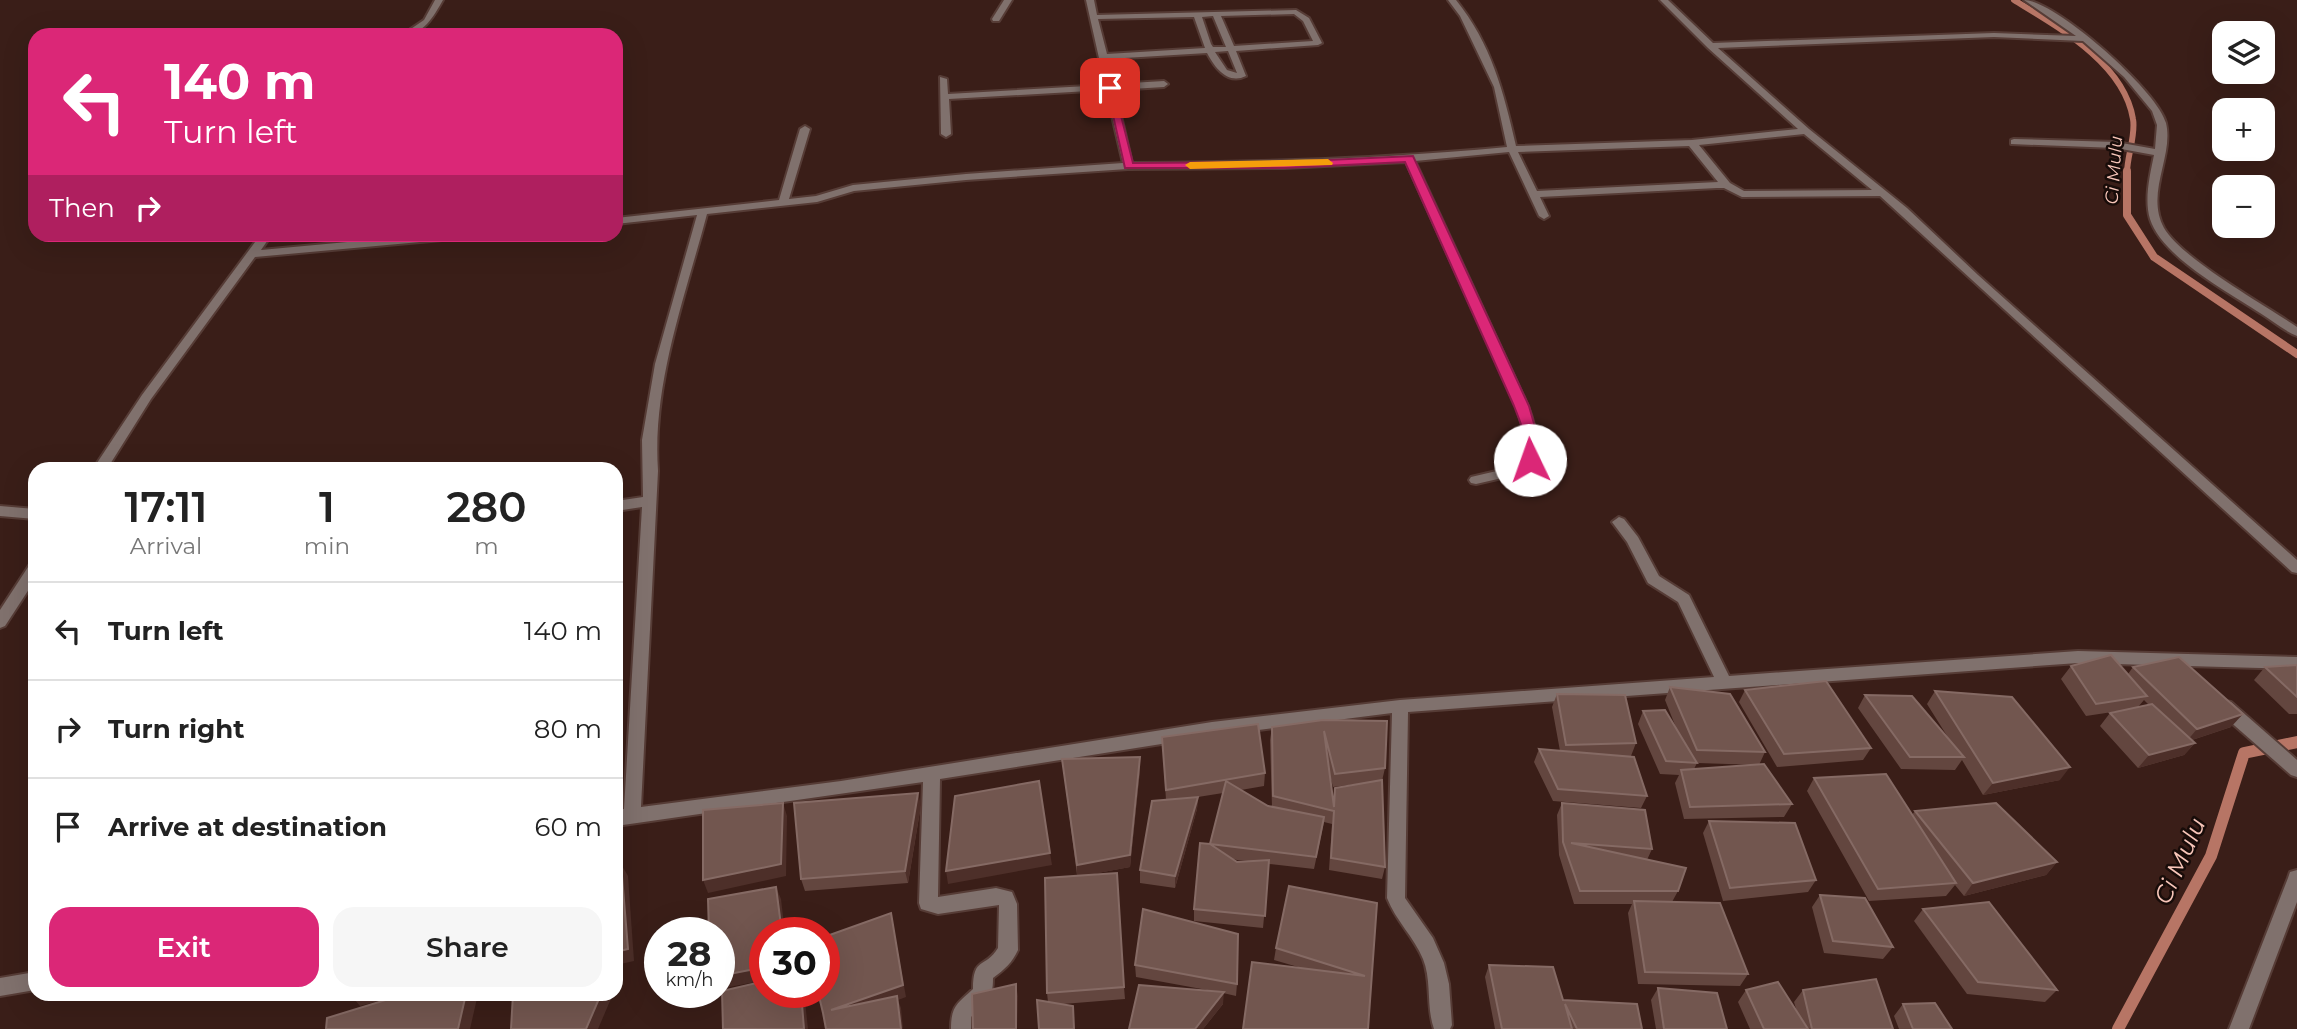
<!DOCTYPE html>
<html lang="en">
<head>
<meta charset="utf-8">
<style>
  :root { --surface:#fff; --page:#f6f6f6; --text:#222; --muted:#767676; --line:#e0e0e0; --accent:#db2777 }
  body { margin:0; font-family:Montserrat,sans-serif; background:var(--page); color:var(--text); height:100vh; display:flex; flex-direction:column; font-size:26px; white-space:nowrap }
  * { box-sizing:border-box; margin:0 }
  p { font-size:23px; color:var(--muted) }
  .icon { flex:none; width:38px; height:38px; fill:none; stroke:currentColor; stroke-width:2; stroke-linecap:round; stroke-linejoin:round }
  .map { position:relative; flex:1; overflow:hidden }
  .side { position:absolute; left:28px; top:462px; width:595px; height:539px; display:flex; flex-direction:column; background:var(--surface); border-radius:21px; box-shadow:0 7px 28px #0002 }
  .side>* { flex:none }
  .hud { position:absolute; left:28px; top:28px; width:595px; height:214px; border-radius:21px; box-shadow:0 7px 28px #0002; background:#db2777; color:#fff; overflow:hidden }
  .tools { position:absolute; left:2212px; top:21px; display:grid; gap:14px }
  .tools a { display:grid; place-items:center; width:63px; height:63px; border-radius:14px; background:var(--surface); box-shadow:0 7px 28px #0002; font-size:35px }
  .speed { position:absolute; left:644px; top:917px; display:flex; gap:14px; font-size:35px; font-weight:700; text-align:center }
  .speed>* { display:grid; place-content:center; width:91px; height:91px; border-radius:50%; background:var(--surface); box-shadow:0 7px 28px #0002; line-height:1 }
  .speed small { font-size:18px; font-weight:400 }
  .speed .limit { border:10px solid #d22; background:#fff; color:#111 }
  .pin { position:absolute; display:grid; place-items:center; width:60px; height:60px; color:#fff; margin:-30px; border-radius:14px; box-shadow:0 4px 10px #0006 }
  .me { position:absolute; width:77px; margin:-38px; rotate:357deg; stroke-linejoin:round; filter:drop-shadow(0 0 5px #0008) }
  .turn { display:flex; align-items:center; gap:24px; height:147px; padding:0 21px; font-size:32px }
  .turn .icon { width:91px; height:91px; stroke-width:2.5 }
  .turn b { display:block; font-size:49px; line-height:60px }
  .then { display:flex; align-items:center; height:66px; padding:0 21px; background:#0003; gap:14px; font-size:26px }
  .eta { display:flex; justify-content:space-evenly; align-items:center; height:119px; text-align:center }
  .eta b { font-size:42px; font-weight:600; line-height:49px }
  .cta { display:flex; gap:14px; margin-top:auto; padding:14px 21px }
  .cta a { flex:1; height:80px; border-radius:21px; background:var(--accent); color:#fff; font-size:28px; font-weight:600; line-height:80px; text-align:center }
  .cta a+a { background:var(--page); color:var(--text) }
  ul { padding:0; list-style:none }
  li { display:flex; align-items:center; gap:21px; height:98px; padding:0 21px; border-top:2px solid var(--line) }
  li div { flex:1 }
  li b { display:block; font-size:26px }
  li em { font-style:normal }
  .map>svg:first-child { display:block }
</style>
</head>
<body>
<div class="map">
<svg width="2297" height="1029" viewBox="0 0 2297 1029">
  <rect width="100%" height="100%" fill="#3a1e18"/>
  <g fill="none" stroke-linecap="round" stroke-linejoin="round">
    <path stroke="#b77565" stroke-width="6" d="M2014 0C2058 27 2124 63 2133 119 2136 135 2127 156 2127 173"/>
    <path stroke="#b77565" stroke-width="8" d="M2127 171V215L2154 257 2297 354"/>
    <path stroke="#b77565" stroke-width="12" d="M2118 1029 2211 856 2244 753 2297 742"/>
    <g stroke="#563c36" stroke-width="4">
      <g id="street">
        <path d="M435 0H443C433 17 424 35 402 35L424 20Z"/>
        <path d="M1004 0H1012L999 21H993L992 19Z"/>
        <path d="M1086 0H1094L1097 15 1296 10 1309 18 1322 43 1318 45 1236 51 1246 76C1228 85 1215 68 1207 53L1108 59 1114 84 1164 81 1168 84 1164 87 1115 90 1132 163C1258 162 1382 159 1507 147L1494 87 1460 16 1448 0H1456C1491 43 1504 93 1516 146L1692 140 1798 129 1708 48 1660 0H1668L1713 43 1994 33 2076 36 2024 0C2055 0 2158 91 2166 123 2174 156 2145 193 2164 228 2182 259 2265 305 2297 327V336C2284 331 2272 320 2260 313 2228 292 2162 257 2150 219 2144 199 2150 175 2154 155L2116 148 2011 144V140L2014 139 2116 142 2155 149 2157 125 2152 111 2124 77 2083 41 1994 37 1718 48 1809 129 1907 208 1978 275 2297 560V573L2292 572 1880 196 1742 197 1724 188H1717L1540 197 1549 216 1544 219 1539 216 1509 152 1415 161 1528 406C1537 431 1542 449 1528 472L1476 484 1471 483 1469 480 1471 477 1518 466C1530 446 1523 427 1516 406L1406 162 1284 168 1128 169 966 180 854 191 817 202 707 214C685 297 652 384 658 471L641 807 841 781 1212 722 1400 700 1714 677 1678 602 1648 583 1627 542 1612 522 1619 517 1624 519 1638 537 1659 576 1689 595 1729 676 2078 651 2297 657V669L2078 663 1408 712 1405 898 1433 938 1444 963 1449 984 1452 1025 1450 1029H1434C1426 1007 1432 981 1423 959 1414 937 1396 921 1387 898L1392 713 1212 736 940 779 938 897 996 888 1012 892 1017 904 1018 950C1012 963 1005 969 993 978 993 1000 987 1002 971 1017V1029H951C951 1006 957 1004 973 989 973 956 985 969 998 948L999 905 938 914 921 909 919 903 923 782 616 826V810L624 809 642 507 616 511V501L643 497 642 440 655 364 697 215 616 224V218L779 200 800 129 805 126 810 129 789 199 816 196 853 185 966 174 1123 163 1106 90 949 99 951 134 946 137 941 134 940 77 947 79 948 94 1105 85ZM1294 14 1303 21 1313 41 1234 46 1221 16ZM1213 16 1226 47H1213L1211 44 1202 17ZM1194 17 1205 48 1107 54 1098 19ZM1228 51 1237 73 1227 70 1215 52ZM1804 134 1872 190 1744 191 1730 183 1699 145ZM1689 146 1718 182 1537 191 1518 152Z"/>
        <path d="M261 234H272L261 250 434 234H480L475 237 255 257 151 399 107 469H93L142 395Z"/>
        <path d="M0 506 35 509V519L0 516Z"/>
        <path d="M35 563V580L5 626 0 628V610L30 564Z"/>
        <path d="M2225 701 2231 702 2297 760V777L2291 775 2219 712 2217 707 2219 702Z"/>
        <path d="M2297 870V902L2249 1029H2229L2288 878 2290 872Z"/>
        <path d="M35 972V990L0 996V978Z"/>
      </g>
    </g>
    <use href="#street" fill="#80716d" fill-rule="evenodd"/>
  </g>
  <g fill="#63463f" fill-rule="evenodd">
    <path d="M2297 665V714H2289L2254 680 2265 667Z"/>
    <path d="M2071 666 2128 674 2133 667 2231 727 2192 740 2195 743 2184 755 2138 768 2100 726 2110 713 2119 711 2086 716 2061 679ZM2144 700 2149 705 2138 707Z"/>
    <path d="M1670 687 1765 752 1759 765 1697 763 1694 769 1792 804 1784 817 1684 819 1675 783 1679 775 1660 774 1638 724 1643 711 1677 730 1665 700Z"/>
    <path d="M1745 690 1871 748 1863 760 1777 767 1739 702Z"/>
    <path d="M1935 691 2060 780 1983 795 1962 760 1955 770 1901 769 1858 708 1865 695 1949 739 1927 704Z"/>
    <path d="M1557 694 1636 743 1631 756H1625L1647 796 1641 808 1553 801 1534 762 1539 749 1560 751 1552 707Z"/>
    <path d="M1323 720 1385 768 1382 781 1385 867 1382 879 1329 870 1332 824 1324 822 1314 869 1269 864 1263 928 1194 921V909L1223 793 1198 797 1197 809 1175 888 1140 883V870L1166 800 1162 737 1265 773 1264 786 1241 790 1268 806 1272 807 1270 740 1272 727ZM1329 772 1333 787 1365 783 1335 788 1333 803ZM1233 859 1237 860 1249 861 1237 862Z"/>
    <path d="M1140 757V770L1130 867 1092 874 1124 987 1125 999 1063 1004 1048 1002 1047 993 1077 875 1062 759Z"/>
    <path d="M1814 778 1912 815 1915 811 2057 862 2046 875 1964 896 1955 885 1946 896 1869 901 1807 791Z"/>
    <path d="M1562 803 1652 849 1647 860 1678 891 1672 902 1748 974 1740 986 1638 984 1628 913 1632 904H1574L1559 855 1557 815Z"/>
    <path d="M921 805 908 883 805 891 801 879Z"/>
    <path d="M1709 821 1816 880 1808 892 1723 901 1703 833Z"/>
    <path d="M1820 895 1893 947 1883 959 1824 953 1812 907Z"/>
    <path d="M1377 903 1368 1029 1298 967 1274 960 1276 948Z"/>
    <path d="M1923 909 2057 990 2045 1002 1967 994 1914 921Z"/>
    <path d="M1135 965 1237 984 1236 996 1223 993V1004L1203 1029H1129L1207 990 1136 977Z"/>
    <path d="M1489 965 1563 1000 1642 1029H1495L1485 977Z"/>
    <path d="M1658 988 1727 1029H1656L1651 1000Z"/>
    <path d="M1746 990 1797 1012 1794 1002 1803 990 1893 1029H1750L1738 1002Z"/>
    <path d="M1903 1004 1952 1029H1899L1894 1016Z"/>
  </g>
  <g fill="#4d2f29">
    <path d="M2243 714 2231 727 2186 742 2197 729Z"/>
    <path d="M2195 743 2184 755 2138 768 2149 755Z"/>
    <path d="M1140 757V770L1130 867 1077 877V865Z"/>
    <path d="M2070 767 2060 780 1983 795 1993 783Z"/>
    <path d="M918 793 921 805 908 883 905 871Z"/>
    <path d="M1198 797 1197 809 1175 888V876Z"/>
    <path d="M783 803 787 816 786 876 708 893 703 880Z"/>
    <path d="M1050 853 1052 865 948 884 946 871Z"/>
    <path d="M2057 862 2046 875 1964 896 1973 883Z"/>
    <path d="M621 864 628 876 634 961 616 965Z"/>
    <path d="M776 887 781 899 785 933H782Z"/>
    <path d="M891 913 906 997 898 1000 901 1008 903 1029 831 1010Z"/>
    <path d="M765 967V980L719 989V976Z"/>
    <path d="M1016 984 1018 996 1017 1029H1016Z"/>
    <path d="M801 992H804L808 1029H804Z"/>
    <path d="M1224 992 1223 1004 1203 1029H1195Z"/>
    <path d="M350 994H405L360 1006Z"/>
    <path d="M466 994H478L470 1029H458Z"/>
    <path d="M601 994H613L598 1029H586Z"/>
  </g>
  <g fill="#72564f" stroke="#856a64" stroke-width="2">
    <path d="M2111 655 2147 696 2096 704 2071 666Z"/>
    <path d="M2179 657 2243 714 2197 729 2133 667Z"/>
    <path d="M2297 665V697L2265 667Z"/>
    <path d="M1826 681 1871 748 1784 754 1745 690Z"/>
    <path d="M1670 687 1730 694 1765 752 1697 750Z"/>
    <path d="M1935 691 2012 697 2070 767 1993 783Z"/>
    <path d="M1557 694 1625 695 1636 743 1566 745Z"/>
    <path d="M1865 695 1912 696 1964 757H1910Z"/>
    <path d="M2152 704 2195 743 2149 755 2110 713Z"/>
    <path d="M1665 710 1697 763 1666 761 1643 711Z"/>
    <path d="M1323 720 1387 721 1385 768 1335 774 1324 731 1334 807 1335 788 1382 780 1385 867 1331 858 1334 811 1273 796 1272 727Z"/>
    <path d="M1258 724 1265 773 1166 790 1162 737Z"/>
    <path d="M1539 749 1634 757 1647 796 1558 789Z"/>
    <path d="M1140 757 1130 855 1077 865 1062 759Z"/>
    <path d="M1764 764 1792 804 1690 807 1681 770Z"/>
    <path d="M1886 774 1956 883 1878 889 1814 778Z"/>
    <path d="M1039 781 1050 853 946 871 955 796Z"/>
    <path d="M1226 781 1268 806 1324 817 1316 857 1210 844 1237 862 1269 860 1265 916 1194 909 1200 843 1210 844Z"/>
    <path d="M918 793 905 871 801 879 794 803Z"/>
    <path d="M1198 797 1175 876 1140 870 1152 801Z"/>
    <path d="M783 803 781 864 703 880V810Z"/>
    <path d="M1562 803 1645 810 1652 849 1571 843 1686 868 1678 891H1580L1563 842Z"/>
    <path d="M1996 803 2057 862 1973 883 1915 811Z"/>
    <path d="M1709 821 1795 823 1816 880 1730 888Z"/>
    <path d="M616 864H621L628 949 616 952Z"/>
    <path d="M1117 873 1124 987 1047 993 1045 878Z"/>
    <path d="M1289 886 1377 903 1368 1029H1243L1252 962 1365 976 1276 948Z"/>
    <path d="M776 887 782 933H765V967L719 976V933H709L708 899Z"/>
    <path d="M1820 895 1865 898 1893 947 1833 941Z"/>
    <path d="M1634 901 1720 903 1748 974 1645 972Z"/>
    <path d="M1989 902 2057 990 1978 982 1923 909Z"/>
    <path d="M1143 909 1238 934 1237 984 1135 965Z"/>
    <path d="M891 913 903 985 831 1010 897 996 901 1029H826L823 1013 818 992H824V937Z"/>
    <path d="M1489 965 1553 967 1563 1000 1637 1004 1642 1029H1577L1565 1004 1572 1029H1502Z"/>
    <path d="M1876 979 1893 1029H1812L1803 990Z"/>
    <path d="M765 981V992H801L804 1029H723L722 991Z"/>
    <path d="M1778 982 1808 1029H1764L1746 990Z"/>
    <path d="M1016 984V1029H973L972 994Z"/>
    <path d="M1139 985 1224 992 1195 1029H1129Z"/>
    <path d="M1658 988 1717 993 1727 1029H1664Z"/>
    <path d="M405 994H466L458 1029H326L327 1018Z"/>
    <path d="M513 994H601L586 1029H511Z"/>
    <path d="M1037 1000 1073 1006 1074 1029H1039Z"/>
    <path d="M1935 1003 1952 1029H1913L1903 1004Z"/>
  </g>
  <path fill="#db2777" stroke="#8e194d" stroke-width="2" d="M1106 85 1114 88 1133 163 1284 162 1413 156 1529 406 1541 448 1536 463 1530 464 1523 460C1529 440 1521 424 1514 406L1405 162 1284 168H1125Z"/>
  <path fill="#f59e0b" d="M1328 159 1333 163 1332 165 1190 169 1185 165 1190 162Z"/>
  <g text-anchor="middle" stroke-width="5" stroke-linejoin="round" paint-order="stroke">
    <g font-size="18" font-style="italic" fill="#f8c6b9" stroke="#180c09">
      <text transform="translate(2114 170) rotate(-86)" y="6">Ci Mulu</text>
    </g>
    <g font-size="24" font-style="italic" fill="#f8c6b9" stroke="#180c09">
      <text transform="translate(2180 861) rotate(-66)" y="8">Ci Mulu</text>
    </g>
  </g>
</svg>
<div class="tools">
<a><svg class="icon" aria-label="layers" viewBox="0 0 24 24"><path d="M12 4l9 5-9 5-9-5zM3 14l9 5 9-5"/></svg></a>
<a>+</a>
<a>−</a>
</div>
<div class="speed"><div>28<small>km/h</small></div><div class="limit">30</div></div>
<div class="pin" style="left:1110px;top:88px;background:#d93025"><svg class="icon" aria-label="arrive" viewBox="0 0 24 24"><path d="M6 21V4h12l-3 4 3 4H6"/></svg></div>
<svg class="me" style="left:1530px;top:460px" viewBox="-20 -20 40 40"><circle r="19" fill="#fff"/><path d="M0-13L10 11 0 6-10 11z" fill="#db2777"/></svg>
<div class="hud">
<div class="turn"><svg class="icon" aria-label="left" viewBox="0 0 24 24"><path d="M17 20v-9H6M10 6l-5 5 5 5"/></svg><div><b>140 m</b>Turn left</div></div>
<div class="then">Then<svg class="icon" aria-label="right" viewBox="0 0 24 24"><path d="M7 20v-9h11M14 6l5 5-5 5"/></svg></div>
</div>
<section class="side">
<div class="eta">
<div><b>17:11</b><p>Arrival</p></div>
<div><b>1</b><p>min</p></div>
<div><b>280</b><p>m</p></div>
</div>
<ul>
<li><svg class="icon" aria-label="left" viewBox="0 0 24 24"><path d="M17 20v-9H6M10 6l-5 5 5 5"/></svg><div><b>Turn left</b></div><em>140 m</em></li>
<li><svg class="icon" aria-label="right" viewBox="0 0 24 24"><path d="M7 20v-9h11M14 6l5 5-5 5"/></svg><div><b>Turn right</b></div><em>80 m</em></li>
<li><svg class="icon" aria-label="arrive" viewBox="0 0 24 24"><path d="M6 21V4h12l-3 4 3 4H6"/></svg><div><b>Arrive at destination</b></div><em>60 m</em></li>
</ul>
<div class="cta"><a>Exit</a><a>Share</a></div>
</section>
</div>
</body>
</html>
